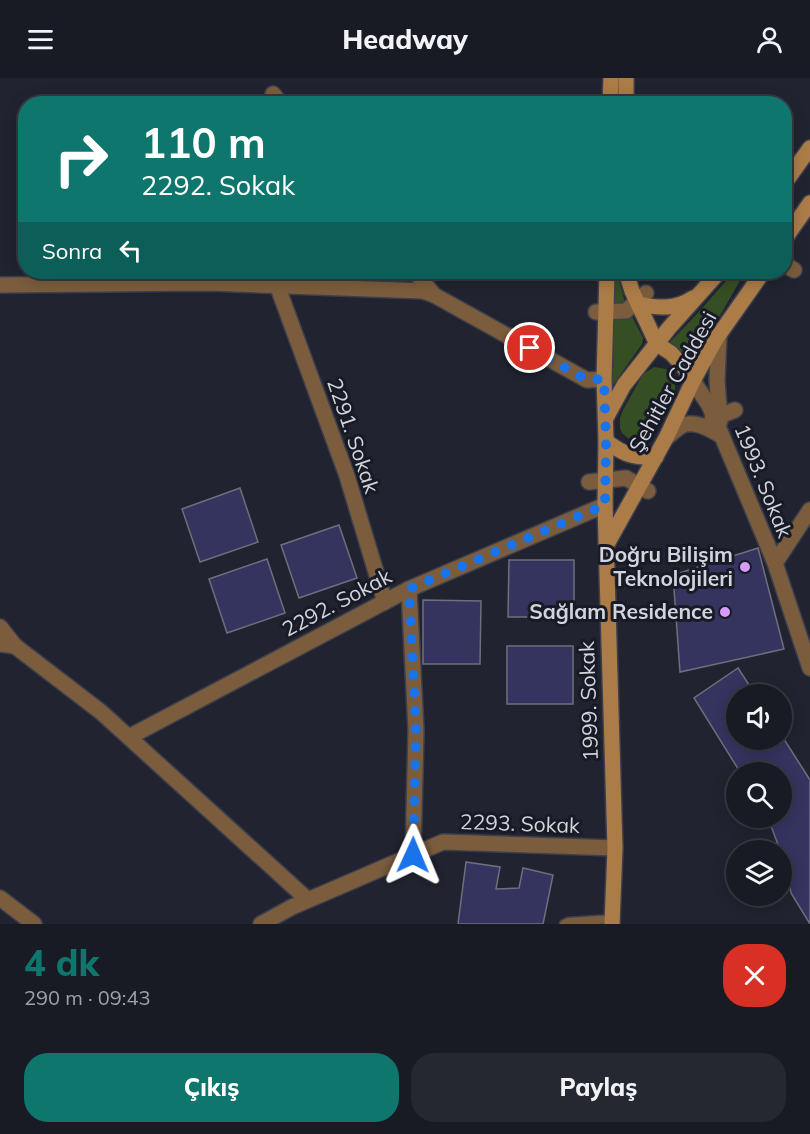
<!DOCTYPE html>
<html lang="tr">
<head>
<meta charset="utf-8">
<style>
  :root { --surface:#191b24; --page:#262831; --text:#f1f3f6; --muted:#9fa1a6; --line:#373941; --accent:#0f766e }
  body { margin:0; font-family:Mulish,sans-serif; background:var(--page); color:var(--text); height:100vh; display:flex; flex-direction:column; font-size:22px; white-space:nowrap }
  * { box-sizing:border-box; margin:0 }
  p { font-size:20px; color:var(--muted) }
  .icon { flex:none; width:33px; height:33px; fill:none; stroke:currentColor; stroke-width:2; stroke-linecap:round; stroke-linejoin:round }
  .map { position:relative; height:846px; overflow:hidden }
  .details { display:flex; flex-direction:column; background:var(--surface); flex:1 }
  .details>* { flex:none }
  .hud { position:absolute; left:18px; top:18px; width:774px; height:183px; border-radius:24px; box-shadow:0 3px 15px #0003,0 0 0 2px var(--line); background:#0f766e; color:#fff; overflow:hidden }
  .controls { position:absolute; left:726px; top:606px; display:grid; gap:12px }
  .controls a { display:grid; place-items:center; width:66px; height:66px; border-radius:50%; background:var(--surface); box-shadow:0 3px 15px #0003,0 0 0 2px var(--line); font-size:30px }
  .pin { position:absolute; display:grid; place-items:center; width:51px; height:51px; color:#fff; margin:-26px; border:3px solid #fff; border-radius:50%; box-shadow:0 2px 6px #0007 }
  .me { position:absolute; width:66px; margin:-33px; rotate:1deg; stroke-linejoin:round; filter:drop-shadow(0 0 4px #0008) }
  .turn { display:flex; align-items:center; gap:21px; height:126px; padding:0 24px; font-size:27px }
  .turn .icon { width:78px; height:78px; stroke-width:2.5 }
  .turn b { display:block; font-size:42px; line-height:51px }
  .then { display:flex; align-items:center; height:57px; padding:0 24px; background:#0003; gap:12px; font-size:22px }
  .round { display:grid; place-items:center; flex:none; width:63px; height:63px; border-radius:24px; background:var(--page) }
  .summary { display:flex; align-items:center; justify-content:space-between; height:102px; padding:0 24px }
  h1 { font-size:36px; font-weight:800; line-height:45px; color:var(--accent) }
  .action { display:flex; gap:12px; margin-top:auto; padding:12px 24px }
  .action a { flex:1; height:69px; border-radius:24px; background:var(--accent); color:#fff; font-size:24px; font-weight:800; line-height:69px; text-align:center }
  .action a+a { background:var(--page); color:var(--text) }
  header { display:flex; justify-content:space-between; align-items:center; height:78px; padding:0 24px; background:var(--surface); font-size:27px; font-weight:800 }
  .map>svg:first-child { display:block }
</style>
</head>
<body>
<header><svg class="icon" aria-label="menu" viewBox="0 0 24 24"><path d="M4 6h16M4 12h16M4 18h16"/></svg>Headway<svg class="icon" aria-label="person" viewBox="0 0 24 24"><circle cx="12" cy="8" r="4"/><path d="M4 21q1-7 8-7t8 7"/></svg></header>
<div class="map">
<svg width="810" height="846" viewBox="0 0 810 846">
  <rect width="100%" height="100%" fill="#212430"/>
  <g fill="#364e23">
    <path d="M614 194H617L625 225 643 260 642 266 613 307Z"/>
    <path d="M734 194H745L691 288 670 264 696 237Z"/>
    <path d="M654 289 666 291 673 298 675 303V316L653 356 647 362 636 364 630 362 622 355 620 350V340L623 332 643 296Z"/>
  </g>
  <g fill="#35345f" stroke="#6e6f7d" stroke-width="1.5">
    <path d="M240 410 258 464 200 484 182 431Z"/>
    <path d="M339 447 357 500 299 520 281 467Z"/>
    <path d="M758 470 784 571 680 594 673 497Z"/>
    <path d="M267 481 285 535 227 555 209 501Z"/>
    <path d="M509 482H574V539H508Z"/>
    <path d="M423 522 481 523 480 586H423Z"/>
    <rect x="507" y="568" width="66" height="58"/>
    <path d="M738 590 755 616H736V662H782V658L810 702V846L791 815 782 772H780L768 740H782V694H740L694 620Z"/>
    <path d="M466 784 500 789 496 811 519 810 523 790 553 797 543 846H458Z"/>
  </g>
  <g fill="none" stroke-linecap="round" stroke-linejoin="round">
    <g stroke="#3d404c" stroke-width="11">
      <path id="lane" d="M564 846 568 844 612 841"/>
    </g>
    <g stroke="#3d404c" stroke-width="18">
      <g id="street">
        <path d="M273 16 281 26"/>
        <path d="M784 186 794 192"/>
        <path d="M415 194 434 217"/>
        <path d="M0 207 208 205 423 213 434 217 587 302 604 301"/>
        <path d="M277 207 347 398 385 524"/>
        <path d="M596 234 626 233 646 215"/>
        <path d="M719 257 717 302 720 343"/>
        <path d="M693 303 709 327 775 485 810 590"/>
        <path d="M712 341 735 332"/>
        <path d="M666 360C671 356 677 350 683 347 696 342 711 352 722 358"/>
        <path d="M589 404 626 400 648 413"/>
        <path d="M775 485 810 432"/>
        <path d="M409 511 416 653 413 777"/>
        <path d="M0 549 15 568"/>
        <path d="M0 566 15 568 101 634 308 822"/>
        <path d="M129 659 409 511 605 427"/>
        <path d="M0 820 34 846"/>
        <path d="M261 846 292 829 443 764 615 770"/>
      </g>
    </g>
    <g stroke="#3d404c" stroke-width="18">
      <g id="secondary">
        <path d="M610 26 611 0"/>
        <path d="M626 26V0"/>
        <path d="M784 106 810 70"/>
        <path d="M784 162 810 125"/>
        <path d="M607 194 604 301 606 363 605 427 615 770 612 846"/>
        <path d="M626 194 632 213 657 266 671 275 683 288 693 303"/>
        <path d="M638 226C658 230 675 232 693 220"/>
        <path d="M606 340 624 307 669 250 719 194"/>
        <path d="M606 363C624 377 634 380 656 379"/>
        <path d="M606 468 666 360 693 303 716 261 763 194"/>
      </g>
    </g>
    <use href="#lane" stroke="#7b5d3d" stroke-width="8"/>
    <use href="#street" stroke="#7b5d3d" stroke-width="15"/>
    <use href="#secondary" stroke="#ab7c47" stroke-width="15"/>
  </g>
  <g fill="none" stroke-linecap="round" stroke-linejoin="round">
    <path stroke="#1a73e8" stroke-width="10" stroke-dasharray="0 18" d="M413 777 416 652 409 511 605 427 606 363 604 301 587 302 530 270"/>
  </g>
  <g fill="#d59cfb" stroke="#181b26" stroke-width="2">
    <circle cx="745" cy="489" r="6"/>
    <circle cx="725" cy="534" r="6"/>
  </g>
  <g text-anchor="middle" stroke-width="6" stroke-linejoin="round" paint-order="stroke">
    <g font-size="21" fill="#d3d5dd" stroke="#181b26">
      <text transform="translate(673 304) rotate(-61)" y="7">Şehitler Caddesi</text>
      <text transform="translate(353 358) rotate(71)" y="7">2291. Sokak</text>
      <text transform="translate(763 403) rotate(68)" y="7">1993. Sokak</text>
      <text transform="translate(337 525) rotate(-28)" y="7">2292. Sokak</text>
      <text transform="translate(589 623) rotate(-92)" y="7">1999. Sokak</text>
      <text transform="translate(520 746) rotate(2)" y="7">2293. Sokak</text>
    </g>
    <g font-size="21" font-weight="bold" fill="#d3d5dd" stroke="#181b26" text-anchor="end">
      <text x="733" y="484">Doğru Bilişim<tspan x="733" dy="24">Teknolojileri</tspan></text>
      <text x="713" y="541">Sağlam Residence</text>
    </g>
  </g>
</svg>
<div class="controls">
<a><svg class="icon" aria-label="sound" viewBox="0 0 24 24"><path d="M4 9h4l5-4v14l-5-4H4zM17 9q2 3 0 6"/></svg></a>
<a><svg class="icon" aria-label="search" viewBox="0 0 24 24"><circle cx="10" cy="10" r="6"/><path d="M15 15l6 6"/></svg></a>
<a><svg class="icon" aria-label="layers" viewBox="0 0 24 24"><path d="M12 4l9 5-9 5-9-5zM3 14l9 5 9-5"/></svg></a>
</div>
<div class="pin" style="left:530px;top:270px;background:#d93025"><svg class="icon" aria-label="arrive" viewBox="0 0 24 24"><path d="M6 21V4h12l-3 4 3 4H6"/></svg></div>
<svg class="me" style="left:413px;top:777px" viewBox="-20 -20 40 40"><path d="M0-17L14 15 0 8-14 15z" fill="#1a73e8" stroke="#fff" stroke-width="4"/></svg>
<div class="hud">
<div class="turn"><svg class="icon" aria-label="right" viewBox="0 0 24 24"><path d="M7 20v-9h11M14 6l5 5-5 5"/></svg><div><b>110 m</b>2292. Sokak</div></div>
<div class="then">Sonra<svg class="icon" aria-label="left" viewBox="0 0 24 24"><path d="M17 20v-9H6M10 6l-5 5 5 5"/></svg></div>
</div>
</div>
<section class="details">
<div class="summary"><div><h1>4 dk</h1><p>290 m · 09:43</p></div><a class="round" style="background:#d93025;color:#fff"><svg class="icon" aria-label="close" viewBox="0 0 24 24"><path d="M6 6l12 12M18 6L6 18"/></svg></a></div>
<div class="action"><a>Çıkış</a><a>Paylaş</a></div>
</section>
</body>
</html>
